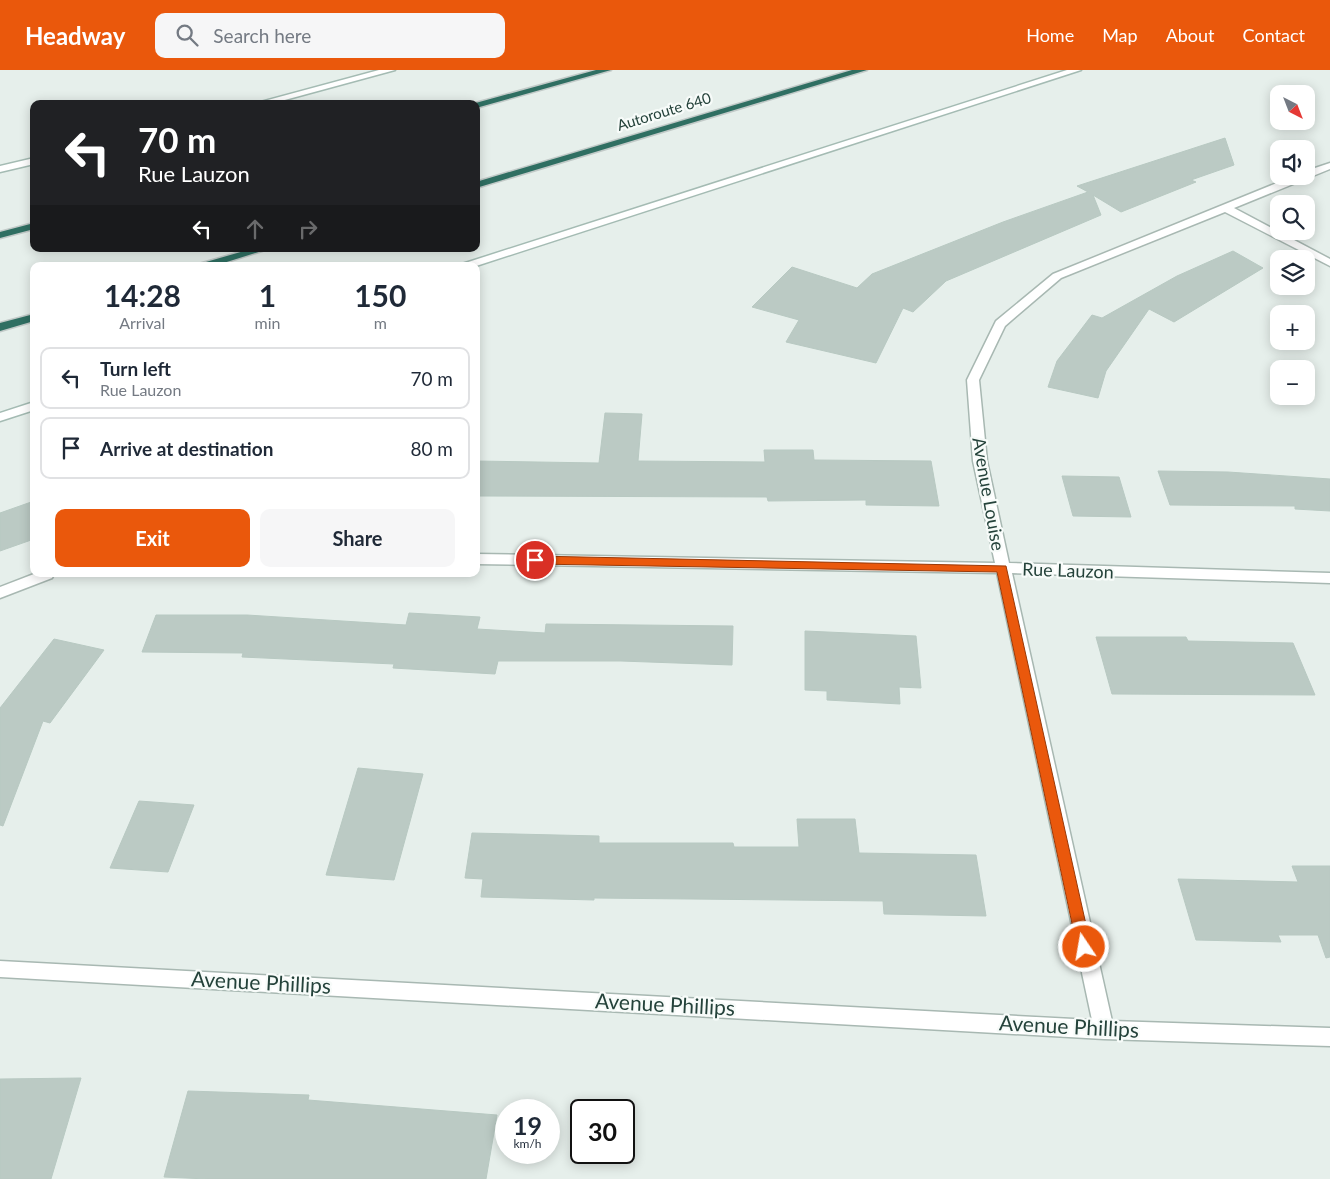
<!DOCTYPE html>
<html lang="en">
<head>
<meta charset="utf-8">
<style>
  :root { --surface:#fff; --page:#f6f6f7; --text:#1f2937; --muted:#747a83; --line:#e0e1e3; --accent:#ea580c }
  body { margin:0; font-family:Lato,sans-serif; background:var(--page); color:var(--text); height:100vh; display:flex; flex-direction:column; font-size:19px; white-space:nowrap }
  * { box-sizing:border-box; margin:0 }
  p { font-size:16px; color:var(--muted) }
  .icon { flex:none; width:28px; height:28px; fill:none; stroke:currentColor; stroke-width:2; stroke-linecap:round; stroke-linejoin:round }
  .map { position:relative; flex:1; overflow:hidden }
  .sheet { position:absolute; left:30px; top:192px; width:450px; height:315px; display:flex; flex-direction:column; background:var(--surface); border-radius:10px; box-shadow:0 2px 12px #0003 }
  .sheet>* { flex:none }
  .guide { position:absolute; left:30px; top:30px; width:450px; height:152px; border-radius:10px; box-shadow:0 2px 12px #0003; background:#202124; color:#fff; overflow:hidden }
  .needle { width:32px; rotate:138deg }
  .buttons { position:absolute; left:1270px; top:15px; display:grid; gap:10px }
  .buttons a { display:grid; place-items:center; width:45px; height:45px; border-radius:10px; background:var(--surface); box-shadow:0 2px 12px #0003; font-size:25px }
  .speed { position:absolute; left:495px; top:1029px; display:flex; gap:10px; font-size:25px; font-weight:700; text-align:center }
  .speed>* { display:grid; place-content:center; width:65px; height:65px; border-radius:50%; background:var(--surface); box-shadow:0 2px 12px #0003; line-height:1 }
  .speed small { font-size:12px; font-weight:400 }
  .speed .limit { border:2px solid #111; border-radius:8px; background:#fff; color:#111 }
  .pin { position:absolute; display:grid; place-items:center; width:42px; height:42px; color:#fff; margin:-21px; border:2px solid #fff; border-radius:50%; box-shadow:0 1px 5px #0007 }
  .me { position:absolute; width:55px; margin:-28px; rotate:348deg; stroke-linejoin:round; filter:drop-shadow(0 0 4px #0008) }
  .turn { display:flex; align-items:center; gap:18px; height:105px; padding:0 25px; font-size:22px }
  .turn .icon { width:65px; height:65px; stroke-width:2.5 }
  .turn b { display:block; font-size:35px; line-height:42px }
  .lanes { display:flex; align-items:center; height:48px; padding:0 25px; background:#0003; justify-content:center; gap:25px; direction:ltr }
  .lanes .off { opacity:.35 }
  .eta { display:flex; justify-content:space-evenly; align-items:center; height:85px; text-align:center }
  .eta b { font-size:30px; font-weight:700; line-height:35px }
  .button { display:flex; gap:10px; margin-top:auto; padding:10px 25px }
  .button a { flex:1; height:58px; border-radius:10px; background:var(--accent); color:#fff; font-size:20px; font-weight:700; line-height:58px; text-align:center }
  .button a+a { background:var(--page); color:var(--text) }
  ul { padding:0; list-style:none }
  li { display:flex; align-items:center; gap:15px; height:62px; margin:0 10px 8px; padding:0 15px; border:2px solid var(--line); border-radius:10px }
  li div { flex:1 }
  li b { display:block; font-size:19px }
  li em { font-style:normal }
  header { display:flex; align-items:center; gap:30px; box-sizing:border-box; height:70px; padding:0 25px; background:var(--accent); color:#fff }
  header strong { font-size:24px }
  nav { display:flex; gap:28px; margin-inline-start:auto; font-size:18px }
  .search { width:350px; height:45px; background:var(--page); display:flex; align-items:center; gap:12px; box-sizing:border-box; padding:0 18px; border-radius:10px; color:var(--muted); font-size:19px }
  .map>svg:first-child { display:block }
</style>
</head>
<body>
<header>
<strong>Headway</strong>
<div class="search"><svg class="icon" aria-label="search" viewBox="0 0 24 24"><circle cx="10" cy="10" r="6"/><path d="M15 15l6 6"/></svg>Search here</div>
<nav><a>Home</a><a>Map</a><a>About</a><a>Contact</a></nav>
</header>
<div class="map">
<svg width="1330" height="1109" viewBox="0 0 1330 1109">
  <rect width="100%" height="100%" fill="#e6efeb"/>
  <g fill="#bbcac4" stroke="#b8c9c2">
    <path d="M1225 68 1234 95 1191 110 1196 112 1121 142 1093 125 1101 145 946 211 913 242 903 238 876 293 786 272 799 250 752 237 792 197 857 218 872 204 1003 152 1088 122 1077 116Z"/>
    <path d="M1233 181 1263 198 1174 252 1149 239 1106 301 1098 328 1048 317 1057 291 1092 245 1102 248 1177 206Z"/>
    <path d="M605 343 642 344 638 391 765 392 764 380H813L814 390 931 391 939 436 866 435V430L768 431 767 427 476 426V391L599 393Z"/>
    <path d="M1158 401 1228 402 1330 409V441L1295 439V436L1170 435Z"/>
    <path d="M1062 406 1119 407 1131 447 1073 446Z"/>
    <path d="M34 431V469L0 481V443Z"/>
    <path d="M409 543 480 547 477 559 545 563 546 554 733 556 732 595 621 591H498L495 604 393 598 394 594 242 587 243 583 142 582 156 545H247L406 555Z"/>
    <path d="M805 561 916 566 921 618 899 617 900 634 827 630V621L805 620Z"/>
    <path d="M1096 567H1186L1188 571 1293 573 1315 625 1112 624Z"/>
    <path d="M54 569 104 580 50 653 43 651 3 756 0 755V638Z"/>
    <path d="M358 698 423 704 394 810 326 805Z"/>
    <path d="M139 731 194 735 168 802 110 798Z"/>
    <path d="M797 749H855L859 783 976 785 986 846 884 844 883 831 594 828V830L481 827 483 809 465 808 472 763 599 766V773H733L734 777H799Z"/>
    <path d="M1292 796H1330V887L1326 888 1318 865H1278L1281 872 1196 870 1178 809 1298 812Z"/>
    <path d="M81 1008 51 1109H0V1009Z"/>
    <path d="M188 1021 309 1025 308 1030 497 1045 486 1109H207L164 1107Z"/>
  </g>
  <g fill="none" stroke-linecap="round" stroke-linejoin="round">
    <g stroke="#a8b8b2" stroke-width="3">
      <g id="street">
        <path d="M1330 93V99L1234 138 1330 189V196L1225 142 1061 208 1005 256 979 310 987 391 1009 493 1330 503V513L1012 503 1112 951 1330 958V976L1104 969 0 907V891L1092 950 997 503 476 494V484L995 493 973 391 967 310 996 251 1053 204 1294 106H1306V101Z"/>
        <path d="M34 504H54L52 508 0 528V517Z"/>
      </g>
    </g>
    <g stroke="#a4bbb3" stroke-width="3">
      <g id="secondary">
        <path d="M379 0H395L270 34H253Z"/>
        <path d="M1067 0H1081L476 196H460L462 194Z"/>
        <path d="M34 88V94L0 102V96Z"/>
        <path d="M34 332V340L0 351V343Z"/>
      </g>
    </g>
    <g stroke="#c2cac8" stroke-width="3">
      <g id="highway">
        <path d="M596 0H611L476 38V34H472Z"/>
        <path d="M852 0H867L476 118V112Z"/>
        <path d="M34 153V159L0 168V162Z"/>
        <path d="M251 179H268L214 196H197L199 194Z"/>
        <path d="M34 244V251L0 261V253Z"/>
      </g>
    </g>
    <use href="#street" fill="#fff" fill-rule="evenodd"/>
    <use href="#secondary" fill="#fff" fill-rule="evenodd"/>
    <use href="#highway" fill="#2f6f62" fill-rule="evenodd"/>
  </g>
  <path fill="#ea580c" stroke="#983908" d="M535 486 1006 496 1091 877 1089 881 1084 883 1079 881 1077 877 997 502 535 494 530 490Z"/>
  <g text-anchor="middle" stroke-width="4.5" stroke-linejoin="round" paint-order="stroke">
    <g font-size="15" fill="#24423a" stroke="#f7fbf9">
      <text transform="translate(664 42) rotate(-17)" y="5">Autoroute 640</text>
    </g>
    <g font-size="18" fill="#24423a" stroke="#f7fbf9">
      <text transform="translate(988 424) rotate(80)" y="6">Avenue Louise</text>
      <text transform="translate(1068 501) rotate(2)" y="6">Rue Lauzon</text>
    </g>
    <g font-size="21" fill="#24423a" stroke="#f7fbf9">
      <text transform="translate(261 913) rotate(3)" y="7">Avenue Phillips</text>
      <text transform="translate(665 935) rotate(3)" y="7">Avenue Phillips</text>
      <text transform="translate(1069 957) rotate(3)" y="7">Avenue Phillips</text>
    </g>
  </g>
</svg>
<div class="buttons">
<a><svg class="needle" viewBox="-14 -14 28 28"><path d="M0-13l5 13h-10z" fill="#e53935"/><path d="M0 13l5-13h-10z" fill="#747a83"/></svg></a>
<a><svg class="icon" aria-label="sound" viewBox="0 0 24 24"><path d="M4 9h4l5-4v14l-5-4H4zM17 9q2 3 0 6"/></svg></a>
<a><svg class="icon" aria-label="search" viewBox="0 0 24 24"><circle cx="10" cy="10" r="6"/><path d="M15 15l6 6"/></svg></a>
<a><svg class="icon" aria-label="layers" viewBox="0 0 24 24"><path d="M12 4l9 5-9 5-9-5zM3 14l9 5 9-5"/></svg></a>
<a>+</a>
<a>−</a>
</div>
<div class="speed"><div>19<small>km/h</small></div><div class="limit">30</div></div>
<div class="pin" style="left:535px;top:490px;background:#d93025"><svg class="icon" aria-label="arrive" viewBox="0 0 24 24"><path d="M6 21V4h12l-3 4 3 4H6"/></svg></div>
<svg class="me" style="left:1084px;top:877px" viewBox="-20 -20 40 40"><circle r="17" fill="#ea580c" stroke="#fff" stroke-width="3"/><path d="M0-11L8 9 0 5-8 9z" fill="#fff"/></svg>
<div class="guide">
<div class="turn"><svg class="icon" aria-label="left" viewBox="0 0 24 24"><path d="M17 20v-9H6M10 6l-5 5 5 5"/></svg><div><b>70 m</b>Rue Lauzon</div></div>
<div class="lanes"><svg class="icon" aria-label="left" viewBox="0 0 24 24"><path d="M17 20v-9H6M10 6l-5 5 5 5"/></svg><svg class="icon off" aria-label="ahead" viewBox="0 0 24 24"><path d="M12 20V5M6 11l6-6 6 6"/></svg><svg class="icon off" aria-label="right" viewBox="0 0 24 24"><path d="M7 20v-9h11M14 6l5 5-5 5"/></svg></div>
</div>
<section class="sheet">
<div class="eta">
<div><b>14:28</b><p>Arrival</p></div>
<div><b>1</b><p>min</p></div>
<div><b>150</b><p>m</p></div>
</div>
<ul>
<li><svg class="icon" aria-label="left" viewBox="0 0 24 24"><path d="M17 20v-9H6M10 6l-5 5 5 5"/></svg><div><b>Turn left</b><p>Rue Lauzon</p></div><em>70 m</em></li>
<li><svg class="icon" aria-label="arrive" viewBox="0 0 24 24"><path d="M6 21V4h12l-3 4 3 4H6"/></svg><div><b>Arrive at destination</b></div><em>80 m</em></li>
</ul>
<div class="button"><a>Exit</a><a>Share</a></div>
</section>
</div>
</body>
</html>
